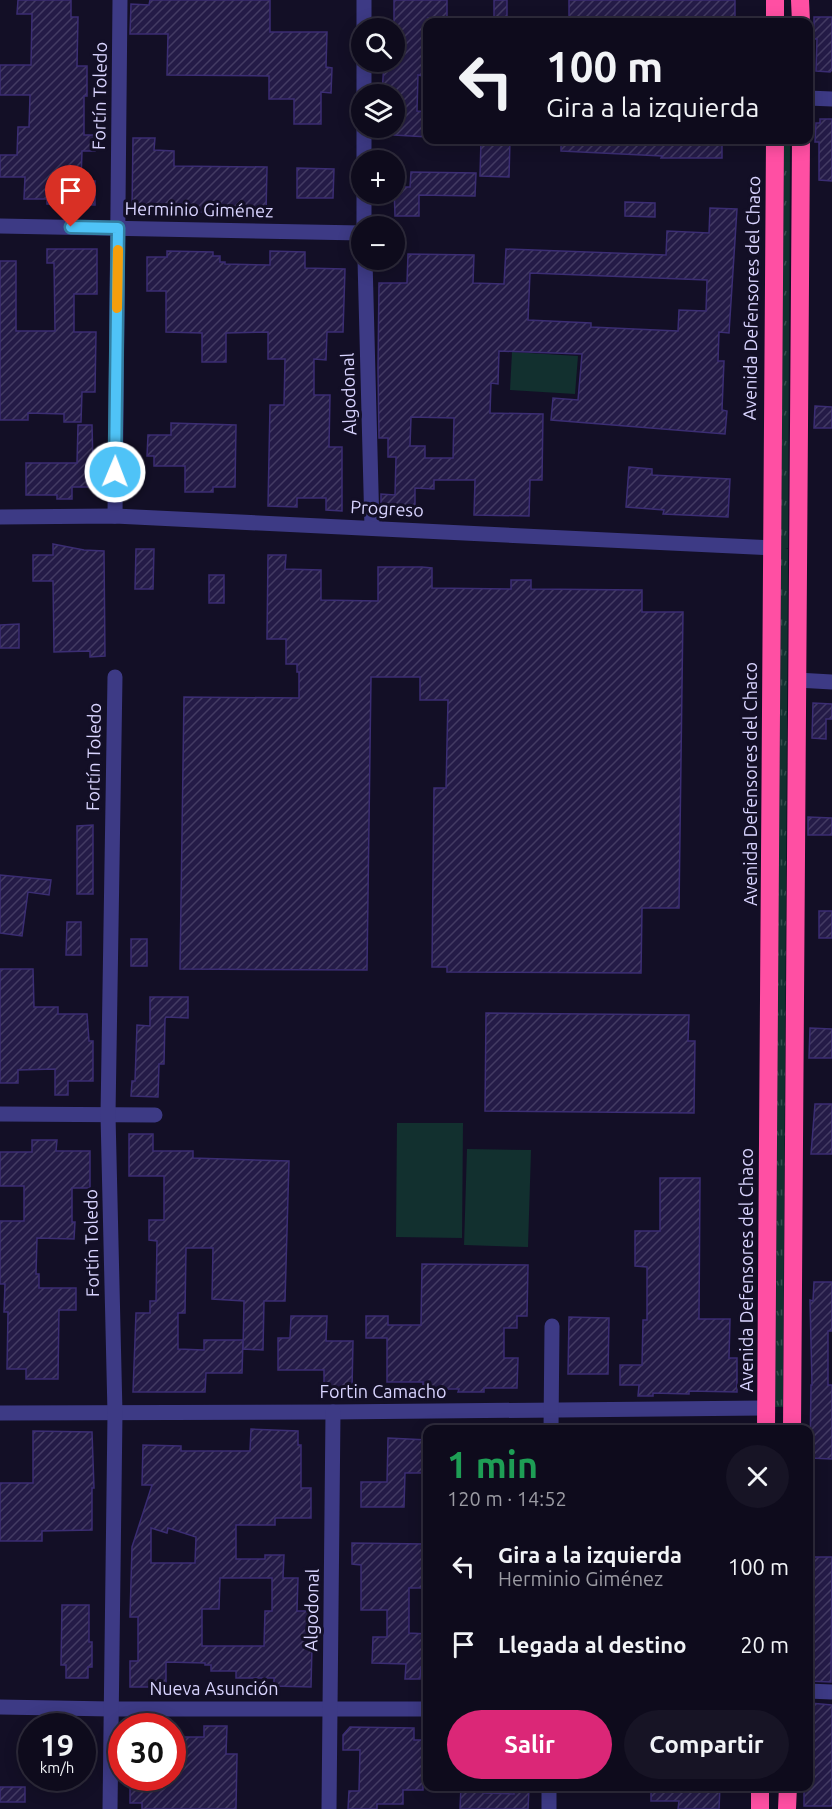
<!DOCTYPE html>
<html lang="es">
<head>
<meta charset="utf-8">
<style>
  :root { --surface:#0e0b1c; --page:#171425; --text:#f1f3f6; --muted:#9b9ba3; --line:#2e2b3b; --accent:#db2777 }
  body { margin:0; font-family:Ubuntu,sans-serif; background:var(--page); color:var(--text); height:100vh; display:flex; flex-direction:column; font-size:22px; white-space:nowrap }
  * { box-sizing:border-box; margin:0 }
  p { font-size:20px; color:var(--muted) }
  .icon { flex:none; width:33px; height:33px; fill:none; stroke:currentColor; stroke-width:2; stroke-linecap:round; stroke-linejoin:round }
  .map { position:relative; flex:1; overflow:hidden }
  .panel { position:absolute; left:423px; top:1425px; width:390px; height:366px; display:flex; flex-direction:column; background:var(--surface); border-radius:12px; box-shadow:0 3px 15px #0003,0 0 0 2px var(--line) }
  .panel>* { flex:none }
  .hud { position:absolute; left:423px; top:18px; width:390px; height:126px; border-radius:12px; box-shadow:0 3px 15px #0003,0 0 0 2px var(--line); background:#0e0b1c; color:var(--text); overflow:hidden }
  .controls { position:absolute; left:351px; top:18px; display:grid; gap:12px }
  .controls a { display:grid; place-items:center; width:54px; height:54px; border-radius:50%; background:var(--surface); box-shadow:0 3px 15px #0003,0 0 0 2px var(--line); font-size:30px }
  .speed { position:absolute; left:18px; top:1713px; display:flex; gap:12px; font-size:30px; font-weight:700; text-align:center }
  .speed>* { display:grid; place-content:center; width:78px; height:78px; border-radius:50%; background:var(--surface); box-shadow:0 3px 15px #0003,0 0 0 2px var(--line); line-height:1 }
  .speed small { font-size:15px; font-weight:400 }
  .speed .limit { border:9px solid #d22; background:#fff; color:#111 }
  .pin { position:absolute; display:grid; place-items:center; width:51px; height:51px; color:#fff; margin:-62px -26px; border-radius:50% 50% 50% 0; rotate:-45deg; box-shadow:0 0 6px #0007 }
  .pin .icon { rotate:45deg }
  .me { position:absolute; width:66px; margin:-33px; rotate:1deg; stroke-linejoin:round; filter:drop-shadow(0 0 4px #0008) }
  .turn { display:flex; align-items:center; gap:21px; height:126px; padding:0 24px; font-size:27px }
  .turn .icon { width:78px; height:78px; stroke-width:2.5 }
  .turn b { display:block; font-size:42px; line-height:51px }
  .round { display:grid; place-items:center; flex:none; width:63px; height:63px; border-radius:32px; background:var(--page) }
  .head { display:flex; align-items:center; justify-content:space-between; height:102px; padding:0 24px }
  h1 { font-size:36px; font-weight:600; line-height:45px; color:#1e9e55 }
  .primary-button { display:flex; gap:12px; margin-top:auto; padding:12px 24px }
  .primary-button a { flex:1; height:69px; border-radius:36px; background:var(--accent); color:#fff; font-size:24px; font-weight:600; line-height:69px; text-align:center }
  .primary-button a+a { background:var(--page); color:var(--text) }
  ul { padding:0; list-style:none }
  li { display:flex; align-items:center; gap:18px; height:78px; padding:0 24px }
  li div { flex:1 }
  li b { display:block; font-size:22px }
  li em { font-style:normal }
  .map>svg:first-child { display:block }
</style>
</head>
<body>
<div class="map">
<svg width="832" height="1809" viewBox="0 0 832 1809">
  <defs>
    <pattern id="grass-tufts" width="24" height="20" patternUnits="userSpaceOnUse" patternTransform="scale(1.5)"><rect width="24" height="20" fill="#12302f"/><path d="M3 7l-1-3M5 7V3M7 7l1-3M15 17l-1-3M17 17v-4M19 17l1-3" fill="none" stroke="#344d4e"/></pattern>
    <pattern id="building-hatch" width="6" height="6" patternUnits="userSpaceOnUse" patternTransform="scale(1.5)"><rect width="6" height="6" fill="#241b47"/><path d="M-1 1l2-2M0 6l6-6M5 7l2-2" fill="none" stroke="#433b63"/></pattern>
  </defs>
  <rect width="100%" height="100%" fill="#130f26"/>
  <path fill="url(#grass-tufts)" d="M784 140H790L788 548 785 549H788L783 1407H774Z"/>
  <g fill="#12302f">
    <path d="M512 352 578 356 575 394 510 390Z"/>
    <path d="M397 1123H463L462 1238 396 1237Z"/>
    <path d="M467 1149 531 1150 528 1247 464 1245Z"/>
  </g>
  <g fill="url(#building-hatch)" stroke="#3b2d73" stroke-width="1.5" fill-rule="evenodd">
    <path d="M18 0H71V17H78L77 66H87V96H84V135H96L95 151H82L81 181H95V205L47 204V199H24L25 177H0V155H17L18 127H29L30 95H0V65H31L32 14H17Z"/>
    <path d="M150 0H270V32H327L326 67 332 68 331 93 321 92V124H294V99H269V76L167 75 168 34H130L131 4 149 5Z"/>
    <path d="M394 0H447V18H428V62H424L423 76 418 75 417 111 428 112V137L394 135V94H382L384 62H394Z"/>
    <rect x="494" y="0" width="13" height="22"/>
    <rect x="569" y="0" width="166" height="22"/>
    <path d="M814 17H832V70L830 72 816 71 817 39H814Z"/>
    <path d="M820 119H832V181L819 180V142H815L816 123H820Z"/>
    <path d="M133 138H155L154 150 174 151V166L267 167 266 213 132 211Z"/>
    <path d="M481 140H510L509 177 480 176Z"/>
    <path d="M561 140H722V158H661L662 156 561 151Z"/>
    <path d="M297 168 334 169 333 198H297Z"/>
    <path d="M411 172 476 173 475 196 419 195V216H395L394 187H410Z"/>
    <path d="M625 202 655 203V217L625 216Z"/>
    <path d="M710 208 737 209 729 333 719 332 718 361H724L722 410 727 411 725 434 551 420 553 398 578 400 582 354 499 351 498 384 491 383 490 413 543 414 542 480H530L529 516 474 515 475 480H434V489L415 488V508L381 507V494L395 495 396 457H388V438H379L378 369 379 283H407L408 254 474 255 473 283 504 284 506 249 666 255 667 231 709 233ZM530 273 707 280 706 311 679 310 678 331 591 327V323L528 320ZM411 417 454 418 453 458H425V446H410Z"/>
    <path d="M47 249H97V294H74V332H96L95 392H82L81 422H64V414L28 413V420H0V261H16V331H55L54 263H47Z"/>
    <path d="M167 251 213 252V256H220V262H225V264L270 265V251L305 252V268L345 269 343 332H327L326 360 314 359V395H330L329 447H342V511L326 510V498H297V507L268 506 270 405H284L285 359H268V332L226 333V362H202V333L166 332V291H147V257H167Z"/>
    <path d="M815 406 832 407V428H814Z"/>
    <path d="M171 423 236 425 235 487H213V492H185V466H154V456H147L148 435H171Z"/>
    <path d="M78 425H92L93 464H95V487H72V499H57V495H26V463H77Z"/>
    <path d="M629 467 652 469V475L730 479 728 517 663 514 664 510 626 507Z"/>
    <path d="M53 544 84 550 104 551 105 656 90 657V651L54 652 53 581H33V555H53Z"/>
    <path d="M136 549H154L153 589H135Z"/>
    <path d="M268 555H286L285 569 321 570V600L378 601V567H422L432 568V588L511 589V580H531V589L642 590V612H683L679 908H642L641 973 447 972V967H432L434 788H446L448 700H420V677H371L367 970 180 969 184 697 299 698V672H297V664H286V639H267Z"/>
    <rect x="209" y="575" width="15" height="28"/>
    <path d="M19 624V648H0V625Z"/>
    <path d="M813 703 832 704V719H826V739L812 738Z"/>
    <path d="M808 817 832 818V835H808Z"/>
    <path d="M93 825V894H77V826Z"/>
    <path d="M0 875 51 880 49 895 28 892 22 936 0 933Z"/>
    <rect x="819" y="911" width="13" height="27"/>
    <path d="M67 922H81V955H66Z"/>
    <rect x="131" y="939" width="16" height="27"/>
    <path d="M0 969H33L34 1007H58V1014H87L89 1041H93V1081H68V1095H55V1069L18 1070V1083H0Z"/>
    <path d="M150 997H188V1018L166 1017 165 1019 164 1064H159L158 1097 131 1096 132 1081H135L137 1025 150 1026Z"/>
    <path d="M486 1013 689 1015 688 1041H695L694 1113 485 1111Z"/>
    <path d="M810 1028 832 1029V1058H809Z"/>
    <path d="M815 1104H832V1154H811Z"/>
    <path d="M129 1134H153V1151H193V1158L289 1161 285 1301H264L263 1350 243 1349 244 1301 212 1299 213 1248H186L185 1313H178V1349L204 1350V1340H243L242 1373H206L205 1392H133L136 1313H150V1301H156L157 1241 149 1240V1220H164V1176H129Z"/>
    <path d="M32 1140H57L56 1151H90V1188H72V1222H75L74 1239 37 1238 36 1274H39V1288H76V1310H59L58 1379H26V1369H7L8 1312H4L5 1284H0V1221H24V1186H0V1152H32Z"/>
    <path d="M660 1178H700L699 1319H730L729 1358H737V1392L689 1391V1394L653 1393V1396H638L639 1385H620V1365H642L643 1320H647V1267L635 1266V1231H660Z"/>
    <path d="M422 1264 528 1265 527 1316H517V1328H504V1358H518L517 1388H484V1392H458L459 1389H423V1382H387V1338H366V1316H388V1325H421Z"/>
    <path d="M814 1282H832V1331H828V1385H832V1459L810 1458 811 1385H812L810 1300 813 1301Z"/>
    <path d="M291 1316H327L326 1341H353L352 1389H324V1370H278V1338H290Z"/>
    <path d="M569 1317 609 1318 608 1374H568Z"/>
    <path d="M251 1429 298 1431V1445H301V1488H311V1518H275V1525H236V1559H265V1555H284L283 1578H298L297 1611H309V1646H312L311 1687 274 1686V1678H236V1671H211V1665H205V1663L166 1662V1687H130V1661H138V1617H130L132 1547 152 1485H142L143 1445 181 1446V1451H250ZM151 1528 167 1533 168 1528 196 1537 195 1563H151ZM220 1578H272V1611H265L264 1646H202V1609H219Z"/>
    <path d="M33 1431 92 1432 94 1488H92V1530L42 1531V1541H0V1483H33Z"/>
    <path d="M388 1438 428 1440V1461H424V1473H405L404 1507H361V1482H387Z"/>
    <path d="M352 1543 426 1544 425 1588H409V1633L428 1634V1667H421L420 1679H405L406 1664 372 1663 373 1637H387V1610H361V1565L352 1564Z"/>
    <path d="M808 1557H832L831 1682 808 1681Z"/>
    <path d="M62 1605H89V1642H92V1667H88V1678H66V1665H61Z"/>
    <path d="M810 1703 832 1705V1806H804V1786H808Z"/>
    <path d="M204 1726H227L226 1754H237L236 1809H142V1803H130V1778H172V1737H204Z"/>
    <path d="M350 1727 414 1728V1740H428V1780H423V1790H403V1804H377V1809H348L349 1791H359L360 1750H343V1735Z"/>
    <path d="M461 1786H483V1793L514 1794V1789H529L528 1809H460Z"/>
    <path d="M651 1786H720L719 1809H678L679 1801H651Z"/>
    <rect x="0" y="1787" width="25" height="15"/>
  </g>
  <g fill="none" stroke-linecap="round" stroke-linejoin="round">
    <g stroke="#3d3a85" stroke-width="15">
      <path d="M364 28V0"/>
      <path d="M364 94V62"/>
      <path d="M808 98 832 99"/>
      <path d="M364 160V128"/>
      <path d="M0 226 362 233"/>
      <path d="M364 226V194"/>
      <path d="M365 260 372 528"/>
      <path d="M115 516 120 0"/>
      <path d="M0 517 115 516 772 548"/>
      <path d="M797 680 832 682"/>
      <path d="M0 1114 155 1115"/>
      <path d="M0 1413 333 1412 767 1408"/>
      <path d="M551 1430 552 1326"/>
      <path d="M808 1691 832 1692"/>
      <path d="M0 1707 111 1709H428"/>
      <path d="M110 1809 115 1413 108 1115 115 677"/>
      <path d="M329 1809 333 1412"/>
      <path d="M549 1809V1786"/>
    </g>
    <g stroke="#ff4fa3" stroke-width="18">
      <path d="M800 0 801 22"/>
      <path d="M775 22V0"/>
      <path d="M766 1430 775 140"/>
      <path d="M792 1430 801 140"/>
      <path d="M760 1809V1786"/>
      <path d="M787 1809 788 1786"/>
    </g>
  </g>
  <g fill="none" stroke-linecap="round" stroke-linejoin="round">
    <g stroke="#337fa1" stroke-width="15">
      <path id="route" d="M71 227 118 228 115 472"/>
    </g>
    <use href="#route" stroke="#4fc3f7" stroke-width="10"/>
    <path stroke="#f59e0b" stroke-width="10" d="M117 308 118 250"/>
  </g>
  <g text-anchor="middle" stroke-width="6" stroke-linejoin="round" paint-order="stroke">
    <g font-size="18" fill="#d9d4ff" stroke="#130f26">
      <text transform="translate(100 96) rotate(-89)" y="6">Fortín Toledo</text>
      <text transform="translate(199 210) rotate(1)" y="6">Herminio Giménez</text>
      <text transform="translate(752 298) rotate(-89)" y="6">Avenida Defensores del Chaco</text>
      <text transform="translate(349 394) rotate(-92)" y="6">Algodonal</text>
      <text transform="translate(387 509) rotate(3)" y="6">Progreso</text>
      <text transform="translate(94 757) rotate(-89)" y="6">Fortín Toledo</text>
      <text transform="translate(751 784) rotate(-90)" y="6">Avenida Defensores del Chaco</text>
      <text transform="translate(92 1243) rotate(-91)" y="6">Fortín Toledo</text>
      <text transform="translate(747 1270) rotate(-90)" y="6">Avenida Defensores del Chaco</text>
      <text x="383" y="1398">Fortin Camacho</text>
      <text transform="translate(312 1610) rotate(-89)" y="6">Algodonal</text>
      <text x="214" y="1695">Nueva Asunción</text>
    </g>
  </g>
</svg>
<div class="controls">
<a><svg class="icon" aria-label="search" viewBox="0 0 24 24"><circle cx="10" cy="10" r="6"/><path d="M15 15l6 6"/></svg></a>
<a><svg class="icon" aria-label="layers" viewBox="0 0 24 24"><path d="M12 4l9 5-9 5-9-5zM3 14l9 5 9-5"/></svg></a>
<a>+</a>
<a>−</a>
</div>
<div class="speed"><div>19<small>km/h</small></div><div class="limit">30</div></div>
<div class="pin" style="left:71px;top:227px;background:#d93025"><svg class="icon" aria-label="arrive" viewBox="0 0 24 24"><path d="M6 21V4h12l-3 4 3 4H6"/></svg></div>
<svg class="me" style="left:115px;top:472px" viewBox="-20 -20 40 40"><circle r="17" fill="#4fc3f7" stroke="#fff" stroke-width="3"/><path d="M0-11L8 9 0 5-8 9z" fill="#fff"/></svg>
<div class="hud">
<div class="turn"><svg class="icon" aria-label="left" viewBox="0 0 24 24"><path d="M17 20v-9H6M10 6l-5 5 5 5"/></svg><div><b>100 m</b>Gira a la izquierda</div></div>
</div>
<section class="panel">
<div class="head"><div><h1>1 min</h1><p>120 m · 14:52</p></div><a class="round"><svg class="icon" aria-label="close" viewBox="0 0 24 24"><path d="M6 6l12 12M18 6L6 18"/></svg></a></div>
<ul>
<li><svg class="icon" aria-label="left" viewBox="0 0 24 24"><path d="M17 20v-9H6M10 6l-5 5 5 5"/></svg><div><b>Gira a la izquierda</b><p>Herminio Giménez</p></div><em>100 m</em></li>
<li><svg class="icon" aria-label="arrive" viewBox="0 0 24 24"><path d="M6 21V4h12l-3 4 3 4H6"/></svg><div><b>Llegada al destino</b></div><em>20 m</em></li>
</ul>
<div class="primary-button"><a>Salir</a><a>Compartir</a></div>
</section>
</div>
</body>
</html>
